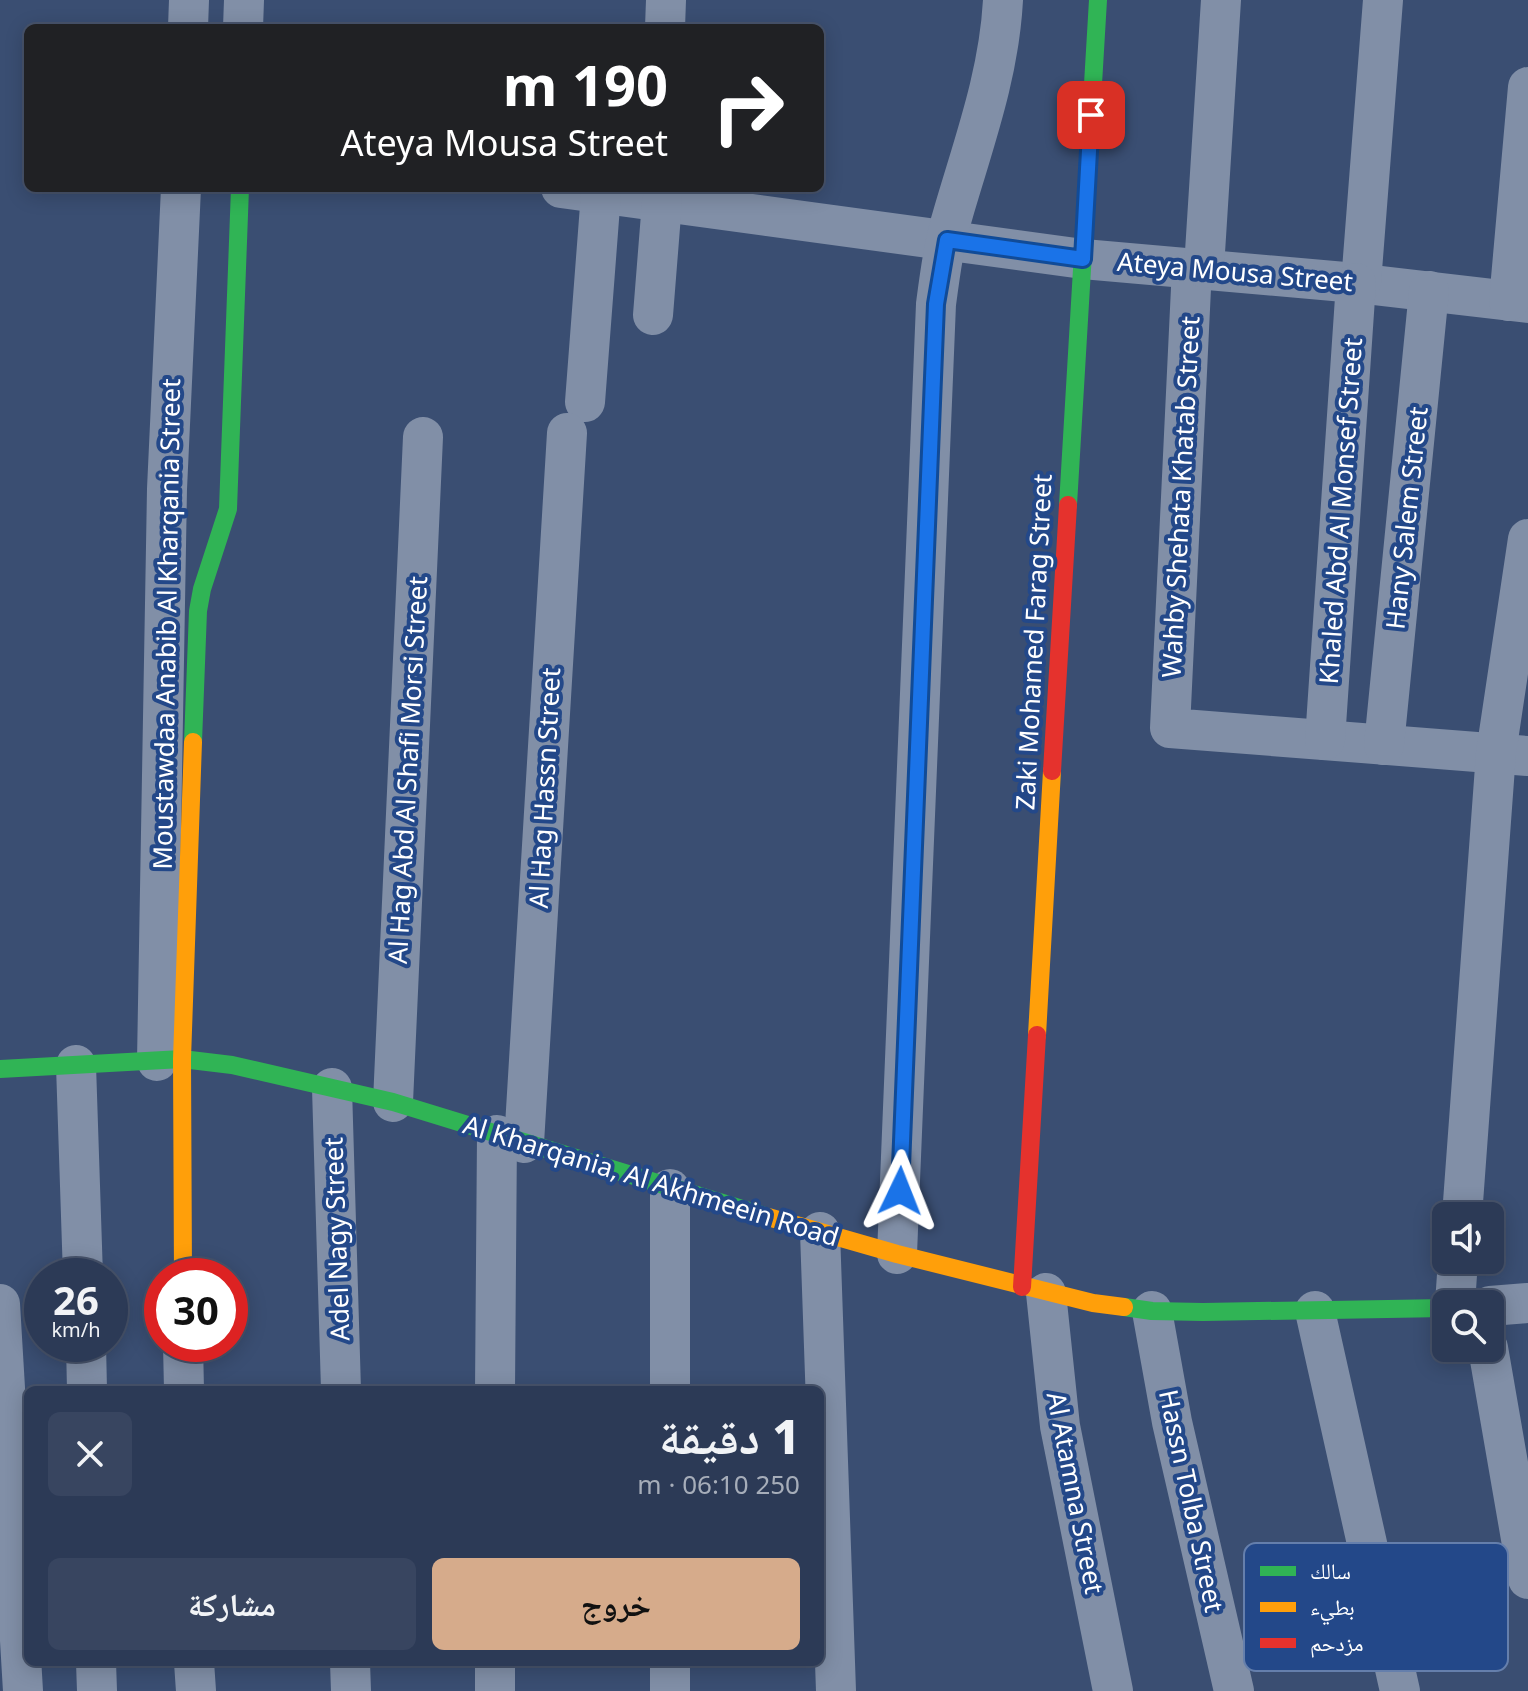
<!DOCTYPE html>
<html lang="ar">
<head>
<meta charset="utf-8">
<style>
  :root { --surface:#2c3a56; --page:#384560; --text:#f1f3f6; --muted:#a6adb9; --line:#48546c; --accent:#d6ab8b }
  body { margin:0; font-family:"Noto Sans","Noto Naskh Arabic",sans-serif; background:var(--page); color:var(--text); direction:rtl; height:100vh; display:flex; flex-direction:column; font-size:30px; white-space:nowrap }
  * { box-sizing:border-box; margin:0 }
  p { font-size:26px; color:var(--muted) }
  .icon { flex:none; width:44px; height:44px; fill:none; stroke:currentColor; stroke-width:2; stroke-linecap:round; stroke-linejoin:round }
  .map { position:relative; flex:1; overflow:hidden; direction:ltr }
  .sheet { position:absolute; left:24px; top:1386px; width:800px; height:280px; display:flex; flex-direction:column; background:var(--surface); border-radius:12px; box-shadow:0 4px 20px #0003,0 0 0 2px var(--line); direction:rtl }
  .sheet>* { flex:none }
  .hud { position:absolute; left:24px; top:24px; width:800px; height:168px; border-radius:12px; box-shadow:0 4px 20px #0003,0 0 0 2px var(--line); direction:rtl; background:#202124; color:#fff; overflow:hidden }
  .fabs { position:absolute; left:1432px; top:1202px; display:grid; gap:16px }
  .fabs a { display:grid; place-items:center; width:72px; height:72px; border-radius:12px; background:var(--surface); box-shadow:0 4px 20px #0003,0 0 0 2px var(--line); font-size:40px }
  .speed { position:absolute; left:24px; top:1258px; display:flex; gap:16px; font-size:40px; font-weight:700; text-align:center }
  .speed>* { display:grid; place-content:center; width:104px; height:104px; border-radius:50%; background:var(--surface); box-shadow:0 4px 20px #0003,0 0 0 2px var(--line); line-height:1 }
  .speed small { font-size:20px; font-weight:400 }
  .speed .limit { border:12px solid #d22; background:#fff; color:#111 }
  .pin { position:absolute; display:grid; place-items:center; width:68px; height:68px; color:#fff; margin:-34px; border-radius:16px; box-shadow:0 4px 12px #0006 }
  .me { position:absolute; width:88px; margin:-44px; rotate:2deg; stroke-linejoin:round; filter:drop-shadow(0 0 6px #0008) }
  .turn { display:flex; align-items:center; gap:28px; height:168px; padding:0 24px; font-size:36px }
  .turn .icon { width:104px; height:104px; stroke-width:2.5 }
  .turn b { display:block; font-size:56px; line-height:68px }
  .round { display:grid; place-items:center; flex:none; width:84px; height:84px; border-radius:12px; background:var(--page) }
  .headline { display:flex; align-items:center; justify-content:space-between; height:136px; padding:0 24px }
  h1 { font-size:48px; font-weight:800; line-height:60px }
  .button { display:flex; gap:16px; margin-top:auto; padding:16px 24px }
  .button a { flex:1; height:92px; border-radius:12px; background:var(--accent); color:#111; font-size:32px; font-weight:800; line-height:92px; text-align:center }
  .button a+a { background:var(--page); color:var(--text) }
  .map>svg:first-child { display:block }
</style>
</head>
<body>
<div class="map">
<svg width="1528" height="1691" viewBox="0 0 1528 1691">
  <rect width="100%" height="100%" fill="#3a4e72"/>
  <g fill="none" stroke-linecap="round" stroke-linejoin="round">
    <g stroke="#818fa7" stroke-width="40">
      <path d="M188 28 189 0"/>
      <path d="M243 28 244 0"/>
      <path d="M665 28 666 0"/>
      <path d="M561 188 1083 259 1356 283 1528 303"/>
      <path d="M1192 267 1170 728 1528 756"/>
      <path d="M1204 268 1221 0"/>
      <path d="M1361 283 1383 0"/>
      <path d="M1509 301 1528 87"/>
      <path d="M653 315 662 202"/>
      <path d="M585 402 601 193"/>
      <path d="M1325 740 1356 283"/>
      <path d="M1384 745 1429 291"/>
      <path d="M157 1061 167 489 181 188"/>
      <path d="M76 1065 83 1276"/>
      <path d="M332 1088 341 1390"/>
      <path d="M393 1102 423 437"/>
      <path d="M524 1143 567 433"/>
      <path d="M670 1189V1390"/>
      <path d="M1462 1216 1496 753 1528 539"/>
      <path d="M820 1232 836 1691"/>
      <path d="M897 1254 936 304C940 274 944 243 953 214 974 142 999 75 1003 0"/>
      <path d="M1046 1293 1060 1426 1113 1691"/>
      <path d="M0 1304 23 1691"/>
      <path d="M1455 1304 1458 1260"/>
      <path d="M1490 1306 1528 1303"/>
      <path d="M1152 1311 1172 1422 1234 1691"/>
      <path d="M1315 1311 1400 1691"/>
      <path d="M86 1344 87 1390"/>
      <path d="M183 1344 184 1390"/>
      <path d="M1488 1348 1528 1579"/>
      <path d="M495 1390 497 1135"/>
      <path d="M96 1662 97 1691"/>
      <path d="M194 1662 196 1691"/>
      <path d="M350 1662 351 1691"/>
      <path d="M495 1662V1691"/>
      <path d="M670 1662V1691"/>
    </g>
    <g stroke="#30b455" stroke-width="18">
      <path d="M1068 505 1098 0"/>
      <path d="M193 742 198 611 202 589 228 509 240 188"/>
      <path d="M0 1069 182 1059 232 1065 393 1102 768 1217"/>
      <path d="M1124 1307 1152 1311 1203 1312 1446 1308"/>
    </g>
    <g stroke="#ff9f0a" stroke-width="18">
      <path d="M1037 1035 1052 771"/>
      <path d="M768 1217 897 1254 1093 1303 1124 1307"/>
      <path d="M183 1276 182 1059 193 742"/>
    </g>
    <g stroke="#e5322d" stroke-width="18">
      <path d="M1052 771 1068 505"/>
      <path d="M1022 1287 1037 1035"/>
    </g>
  </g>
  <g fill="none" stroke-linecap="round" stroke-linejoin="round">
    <g stroke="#114b97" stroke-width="20">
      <path id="route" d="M900 1191 936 304 947 240 1083 259 1091 115"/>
    </g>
    <use href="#route" stroke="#1a73e8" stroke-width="14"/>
  </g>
  <g text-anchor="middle" stroke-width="8" stroke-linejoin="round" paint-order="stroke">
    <g font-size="26" fill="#fff" stroke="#234889">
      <text transform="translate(1235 272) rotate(5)" y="9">Ateya Mousa Street</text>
      <text transform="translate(1181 497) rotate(-87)" y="9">Wahby Shehata Khatab Street</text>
      <text transform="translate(1341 511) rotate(-86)" y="9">Khaled Abd Al Monsef Street</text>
      <text transform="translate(1407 518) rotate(-84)" y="9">Hany Salem Street</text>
      <text transform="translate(167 624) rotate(-89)" y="9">Moustawdaa Anabib Al Kharqania Street</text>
      <text transform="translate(1034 642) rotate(-87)" y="9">Zaki Mohamed Farag Street</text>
      <text transform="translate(408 770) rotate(-87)" y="9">Al Hag Abd Al Shafi Morsi Street</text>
      <text transform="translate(545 788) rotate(-87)" y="9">Al Hag Hassn Street</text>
      <text transform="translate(651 1181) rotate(17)" y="9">Al Kharqania, Al Akhmeein Road</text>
      <text transform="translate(337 1239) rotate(-92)" y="9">Adel Nagy Street</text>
      <text transform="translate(1075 1493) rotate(79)" y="9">Al Atamna Street</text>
      <text transform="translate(1191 1501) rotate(78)" y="9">Hassn Tolba Street</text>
    </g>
  </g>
  <rect x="1244" y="1543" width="264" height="128" rx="12" fill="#234889" stroke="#657fac" stroke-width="2"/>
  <rect x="1260" y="1566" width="36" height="10" fill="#30b455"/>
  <rect x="1260" y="1602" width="36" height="10" fill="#ff9f0a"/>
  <rect x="1260" y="1638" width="36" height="10" fill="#e5322d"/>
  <g font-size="22" fill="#fff">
    <text x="1310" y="1579">سالك</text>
    <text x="1310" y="1615">بطيء</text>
    <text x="1310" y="1651">مزدحم</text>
  </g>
</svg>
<div class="fabs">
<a><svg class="icon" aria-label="sound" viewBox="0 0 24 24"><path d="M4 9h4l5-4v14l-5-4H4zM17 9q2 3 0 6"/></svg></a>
<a><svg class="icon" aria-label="search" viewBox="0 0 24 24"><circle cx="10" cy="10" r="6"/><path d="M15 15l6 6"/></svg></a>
</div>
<div class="speed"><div>26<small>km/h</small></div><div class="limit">30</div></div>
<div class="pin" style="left:1091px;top:115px;background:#d93025"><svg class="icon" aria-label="arrive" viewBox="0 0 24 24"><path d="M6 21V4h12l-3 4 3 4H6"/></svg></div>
<svg class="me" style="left:900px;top:1191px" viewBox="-20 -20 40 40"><path d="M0-17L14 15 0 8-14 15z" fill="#1a73e8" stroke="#fff" stroke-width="4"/></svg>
<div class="hud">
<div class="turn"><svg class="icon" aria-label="right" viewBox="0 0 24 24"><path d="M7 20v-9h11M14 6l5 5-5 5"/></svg><div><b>190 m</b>Ateya Mousa Street</div></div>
</div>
<section class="sheet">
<div class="headline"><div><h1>1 دقيقة</h1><p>250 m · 06:10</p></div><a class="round"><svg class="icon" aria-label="close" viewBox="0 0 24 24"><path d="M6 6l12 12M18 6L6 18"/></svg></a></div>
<div class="button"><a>خروج</a><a>مشاركة</a></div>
</section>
</div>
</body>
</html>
